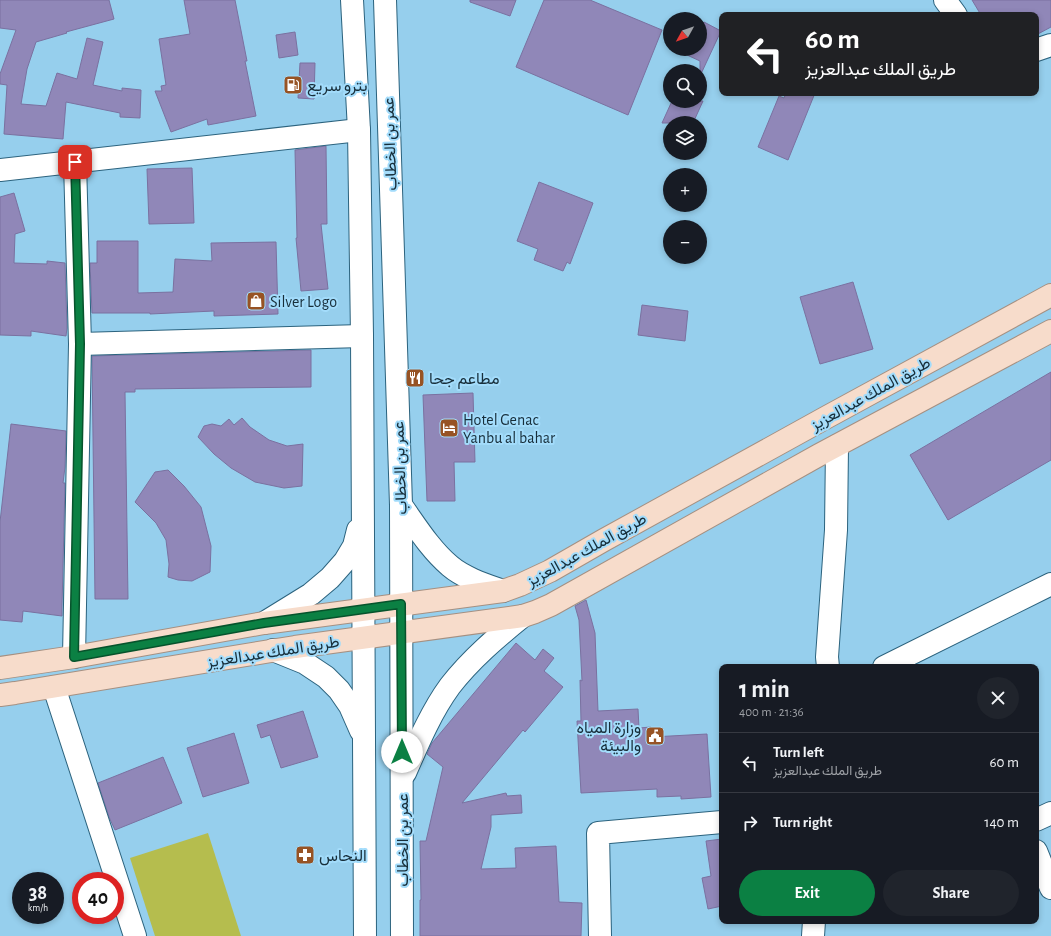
<!DOCTYPE html>
<html lang="en">
<head>
<meta charset="utf-8">
<style>
  :root { --surface:#171b24; --page:#20242c; --text:#f1f3f6; --muted:#9ea1a6; --line:#363941; --accent:#0b8043 }
  body { margin:0; font-family:"Alegreya Sans",Vazirmatn,sans-serif; background:var(--page); color:var(--text); height:100vh; display:flex; flex-direction:column; font-size:15px; white-space:nowrap }
  * { box-sizing:border-box; margin:0 }
  p { font-size:13px; color:var(--muted) }
  .icon { flex:none; width:22px; height:22px; fill:none; stroke:currentColor; stroke-width:2; stroke-linecap:round; stroke-linejoin:round }
  .map { position:relative; flex:1; overflow:hidden }
  .side { position:absolute; left:719px; top:664px; width:320px; height:260px; display:flex; flex-direction:column; background:var(--surface); border-radius:8px; box-shadow:0 2px 6px #0003 }
  .side>* { flex:none }
  .guide { position:absolute; left:719px; top:12px; width:320px; height:84px; border-radius:8px; box-shadow:0 2px 6px #0003; background:#202124; color:#fff; overflow:hidden }
  .needle { width:26px; rotate:230deg }
  .controls { position:absolute; left:663px; top:12px; display:grid; gap:8px }
  .controls a { display:grid; place-items:center; width:44px; height:44px; border-radius:50%; background:var(--surface); box-shadow:0 2px 6px #0003; font-size:20px }
  .speed { position:absolute; left:12px; top:872px; display:flex; gap:8px; font-size:20px; font-weight:700; text-align:center }
  .speed>* { display:grid; place-content:center; width:52px; height:52px; border-radius:50%; background:var(--surface); box-shadow:0 2px 6px #0003; line-height:1 }
  .speed small { font-size:10px; font-weight:400 }
  .speed .limit { border:6px solid #d22; background:#fff; color:#111 }
  .pin { position:absolute; display:grid; place-items:center; width:34px; height:34px; color:#fff; margin:-17px; border-radius:8px; box-shadow:0 2px 6px #0006 }
  .me { position:absolute; width:44px; margin:-22px; rotate:0deg; stroke-linejoin:round; filter:drop-shadow(0 0 3px #0008) }
  .turn { display:flex; align-items:center; gap:14px; height:84px; padding:0 20px; font-size:18px }
  .turn .icon { width:52px; height:52px; stroke-width:2.5 }
  .turn b { display:block; font-size:28px; line-height:34px }
  .round { display:grid; place-items:center; flex:none; width:42px; height:42px; border-radius:21px; background:var(--page) }
  .head { display:flex; align-items:center; justify-content:space-between; height:68px; padding:0 20px }
  h1 { font-size:24px; font-weight:700; line-height:30px }
  .cta { display:flex; gap:8px; margin-top:auto; padding:8px 20px }
  .cta a { flex:1; height:46px; border-radius:24px; background:var(--accent); color:#fff; font-size:16px; font-weight:700; line-height:46px; text-align:center }
  .cta a+a { background:var(--page); color:var(--text) }
  ul { padding:0; list-style:none }
  li { display:flex; align-items:center; gap:12px; height:60px; padding:0 20px; border-top:1px solid var(--line) }
  li div { flex:1 }
  li b { display:block; font-size:15px }
  li em { font-style:normal }
  .map>svg:first-child { display:block }
</style>
</head>
<body>
<div class="map">
<svg width="1051" height="936" viewBox="0 0 1051 936">
  <rect width="100%" height="100%" fill="#96cfed"/>
  <path fill="#b5bd4e" d="M208 833 241 936H155L130 858Z"/>
  <g fill="#9087b8" stroke="#7a71a0">
    <path d="M0 0H109L114 19 66 32 67 33 36 42 27 69 21 104 46 106 57 73 77 79 87 38 103 42 93 85 122 91V88L141 90 140 118 120 117V113L66 102 63 139 4 134 7 85 0 84V74L16 30 0 28Z"/>
    <path d="M184 0H235L247 61H245L256 116 208 125 207 119 171 132 155 91H162L161 86 166 85 159 39 190 34Z"/>
    <path d="M470 0H516L510 16 470 2Z"/>
    <path d="M544 0H590L662 30 628 115 516 67Z"/>
    <path d="M972 0H1051V27L1036 35V15H981Z"/>
    <path d="M704 22 721 31 700 76V61L674 49H700V30Z"/>
    <path d="M295 32 298 55 279 58 276 35Z"/>
    <path d="M300 63H315L314 99 298 98Z"/>
    <path d="M786 93H815L788 160 758 147 779 96 784 98Z"/>
    <path d="M672 101H703L693 123H662Z"/>
    <path d="M326 146 327 224H321L328 289 301 291 296 238H297L295 150Z"/>
    <path d="M192 168 194 223 149 224 147 169Z"/>
    <path d="M539 182 593 203 570 264 567 262 563 271 534 260 538 249 517 241Z"/>
    <path d="M14 193 25 231 15 234 14 263 47 264V261L65 263 67 328 66 336 31 331V336L0 335V197Z"/>
    <path d="M97 241H138V293L173 292 175 259 212 261 211 243 276 242 278 314 214 316V311L150 314V313H92L90 263H97Z"/>
    <path d="M853 282 873 349 820 364 800 297Z"/>
    <path d="M642 305 688 311 685 341 638 335Z"/>
    <path d="M311 350V387L135 389V392H125L128 599H95L92 356Z"/>
    <path d="M1051 372V460L948 520 910 455Z"/>
    <path d="M473 393 475 462H454L455 501H427L423 395Z"/>
    <path d="M242 418 250 427 269 440 287 446 303 444 302 486 284 488 255 482 231 468 214 454 198 437 204 426 212 424 221 426 229 419 234 425Z"/>
    <path d="M11 424 66 431 65 467 63 483H65L62 607V616L23 611 22 622 0 620V522Z"/>
    <path d="M168 470 184 486 201 507 211 546 210 572 192 581 178 580 168 577 169 564 166 540 156 523 135 502 155 472Z"/>
    <path d="M586 600 595 633 598 711 638 709 639 728 651 727 652 737 707 734 711 797 681 799V796L657 797V789L581 793 577 721H581L580 680 582 681 579 620 575 606Z"/>
    <path d="M516 643 535 660 543 649 554 658 544 671 563 687 525 732 523 730 462 803 506 793 507 796 521 795 522 813 491 815V827L481 869 516 868 515 848 556 846 559 902 582 903 581 936H420V900H421L420 841H426L443 767 427 754 432 743Z"/>
    <path d="M303 711 318 757 281 768 270 735 261 738 257 725Z"/>
    <path d="M234 733 249 783 203 797 187 748Z"/>
    <path d="M163 757 182 803 115 830 109 817 98 783Z"/>
    <path d="M722 839V906L708 909 702 878 711 876 706 841Z"/>
  </g>
  <g fill="none" stroke-linecap="round" stroke-linejoin="round">
    <g stroke="#2c637e" stroke-width="24">
      <g id="minor">
        <path d="M352 0 359 130 362 336 365 936"/>
        <path d="M385 0 401 505 402 936"/>
        <path d="M945 0 956 15"/>
        <path d="M1036 50 1051 45"/>
        <path d="M0 170 359 130"/>
        <path d="M80 344 362 336"/>
        <path d="M401 505C416 526 430 549 450 566 464 578 486 585 503 591"/>
        <path d="M264 623 311 594 330 578 345 561 354 546 358 530"/>
        <path d="M273 650 305 663 326 677 339 690 350 706 361 731"/>
        <path d="M74 657 80 344 75 162"/>
        <path d="M828 667 827 657 836 530 837 446"/>
        <path d="M884 667 1051 584"/>
        <path d="M54 687 135 936"/>
        <path d="M405 773C418 743 431 712 450 686 471 659 497 637 523 616"/>
        <path d="M1036 820 1051 813"/>
        <path d="M1036 851 1051 888"/>
        <path d="M600 936 598 833 722 822"/>
        <path d="M813 936 814 921"/>
      </g>
    </g>
    <g stroke="#a59082" stroke-width="24">
      <g id="major">
        <path d="M0 668 74 657 264 623 503 591 520 585 550 571 604 540 827 417 1051 295"/>
        <path d="M0 695 15 693 295 647 523 616 535 612 551 605 819 455 1051 331"/>
      </g>
    </g>
    <use href="#minor" stroke="#fff" stroke-width="22"/>
    <use href="#major" stroke="#f7dccb" stroke-width="22"/>
  </g>
  <g fill="none" stroke-linecap="round" stroke-linejoin="round">
    <g stroke="#07532c" stroke-width="10">
      <path id="route" d="M75 162 80 344 74 657 264 623 401 604 402 752"/>
    </g>
    <use href="#route" stroke="#0b8043" stroke-width="7"/>
  </g>
  <defs>
    <g id="fuel-square" transform="scale(1)"><rect x="-9" y="-9" width="18" height="18" rx="4" fill="#975324" stroke="#a3dcfb"/><path d="M-5.5-6h7V0h2V4h1.3V-2.5L3-4.5l.8-.8L6-3V5H2.5V1h-1V6h-7ZM-4.2-4.7v3.2H.2V-4.7Z" fill="#fff"/></g>
    <g id="shop-square" transform="scale(1)"><rect x="-9" y="-9" width="18" height="18" rx="4" fill="#975324" stroke="#a3dcfb"/><path d="M-5-2.5h2.3a2.7 3.5 0 0 1 5.4 0H5L5.5 6h-11ZM-1.5-2.5h3a1.5 2.3 0 0 0-3 0Z" fill="#fff"/></g>
    <g id="restaurant-square" transform="scale(1)"><rect x="-9" y="-9" width="18" height="18" rx="4" fill="#975324" stroke="#a3dcfb"/><path d="M-5-6h1v4h1v-4h1v4h1v-4h1v5L-1.5 .5V6h-2V.5L-5-1ZM5-6V6H3V1.5H1.5Q1.5-4 5-6Z" fill="#fff"/></g>
    <g id="hotel-square" transform="scale(1)"><rect x="-9" y="-9" width="18" height="18" rx="4" fill="#975324" stroke="#a3dcfb"/><path d="M-6-4.5h1.5V1H6V5H4.5V3h-9V5H-6ZM-4 0a1.8 1.8 0 1 1 3.6 0ZM.5 0V-2.5h3Q6-2.5 6 0Z" fill="#fff"/></g>
    <g id="civic-square" transform="scale(1)"><rect x="-9" y="-9" width="18" height="18" rx="4" fill="#975324" stroke="#a3dcfb"/><path d="M-.6-6.5H3V-4.5H.6V-3L4-1V1h2V6H-6V1h2V-1L-.6-3ZM-1.2 2.5V6h2.4V2.5Z" fill="#fff"/></g>
    <g id="pharmacy-square" transform="scale(1)"><rect x="-9" y="-9" width="18" height="18" rx="4" fill="#975324" stroke="#a3dcfb"/><path d="M-2-6h4v4h4v4h-4v4h-4v-4h-4v-4h4Z" fill="#fff"/></g>
  </defs>
  <g fill-rule="evenodd">
    <use href="#fuel-square" x="293" y="85"/>
    <use href="#shop-square" x="256" y="301"/>
    <use href="#restaurant-square" x="415" y="378"/>
    <use href="#hotel-square" x="449" y="428"/>
    <use href="#civic-square" x="655" y="736"/>
    <use href="#pharmacy-square" x="305" y="855"/>
  </g>
  <g text-anchor="middle" stroke-width="4" stroke-linejoin="round" paint-order="stroke">
    <g font-size="16" fill="#172e3a" stroke="#a3dcfb" text-anchor="start">
      <text x="307" y="91">بترو سريع</text>
      <text x="270" y="307">Silver Logo</text>
      <text x="429" y="384">مطاعم جحا</text>
      <text x="463" y="425">Hotel Genac<tspan x="463" dy="18">Yanbu al bahar</tspan></text>
      <text x="641" y="733" text-anchor="end">وزارة المياه<tspan x="641" dy="18">والبيئة</tspan></text>
      <text x="319" y="861">النحاس</text>
    </g>
    <g font-size="16" fill="#172e3a" stroke="#a3dcfb">
      <text transform="translate(389 144) rotate(-92)" y="6">عمر بن الخطاب</text>
      <text transform="translate(870 393) rotate(-29)" y="6">طريق الملك عبدالعزيز</text>
      <text transform="translate(399 468) rotate(-92)" y="6">عمر بن الخطاب</text>
      <text transform="translate(586 549) rotate(-29)" y="6">طريق الملك عبدالعزيز</text>
      <text transform="translate(273 651) rotate(-9)" y="6">طريق الملك عبدالعزيز</text>
      <text transform="translate(402 840) rotate(-90)" y="6">عمر بن الخطاب</text>
    </g>
  </g>
</svg>
<div class="controls">
<a><svg class="needle" viewBox="-14 -14 28 28"><path d="M0-13l5 13h-10z" fill="#e53935"/><path d="M0 13l5-13h-10z" fill="#9ea1a6"/></svg></a>
<a><svg class="icon" aria-label="search" viewBox="0 0 24 24"><circle cx="10" cy="10" r="6"/><path d="M15 15l6 6"/></svg></a>
<a><svg class="icon" aria-label="layers" viewBox="0 0 24 24"><path d="M12 4l9 5-9 5-9-5zM3 14l9 5 9-5"/></svg></a>
<a>+</a>
<a>−</a>
</div>
<div class="speed"><div>38<small>km/h</small></div><div class="limit">40</div></div>
<div class="pin" style="left:75px;top:162px;background:#d93025"><svg class="icon" aria-label="arrive" viewBox="0 0 24 24"><path d="M6 21V4h12l-3 4 3 4H6"/></svg></div>
<svg class="me" style="left:402px;top:752px" viewBox="-20 -20 40 40"><circle r="19" fill="#fff"/><path d="M0-13L10 11 0 6-10 11z" fill="#0b8043"/></svg>
<div class="guide">
<div class="turn"><svg class="icon" aria-label="left" viewBox="0 0 24 24"><path d="M17 20v-9H6M10 6l-5 5 5 5"/></svg><div><b>60 m</b>طريق الملك عبدالعزيز</div></div>
</div>
<section class="side">
<div class="head"><div><h1>1 min</h1><p>400 m · 21:36</p></div><a class="round"><svg class="icon" aria-label="close" viewBox="0 0 24 24"><path d="M6 6l12 12M18 6L6 18"/></svg></a></div>
<ul>
<li><svg class="icon" aria-label="left" viewBox="0 0 24 24"><path d="M17 20v-9H6M10 6l-5 5 5 5"/></svg><div><b>Turn left</b><p>طريق الملك عبدالعزيز</p></div><em>60 m</em></li>
<li><svg class="icon" aria-label="right" viewBox="0 0 24 24"><path d="M7 20v-9h11M14 6l5 5-5 5"/></svg><div><b>Turn right</b></div><em>140 m</em></li>
</ul>
<div class="cta"><a>Exit</a><a>Share</a></div>
</section>
</div>
</body>
</html>
